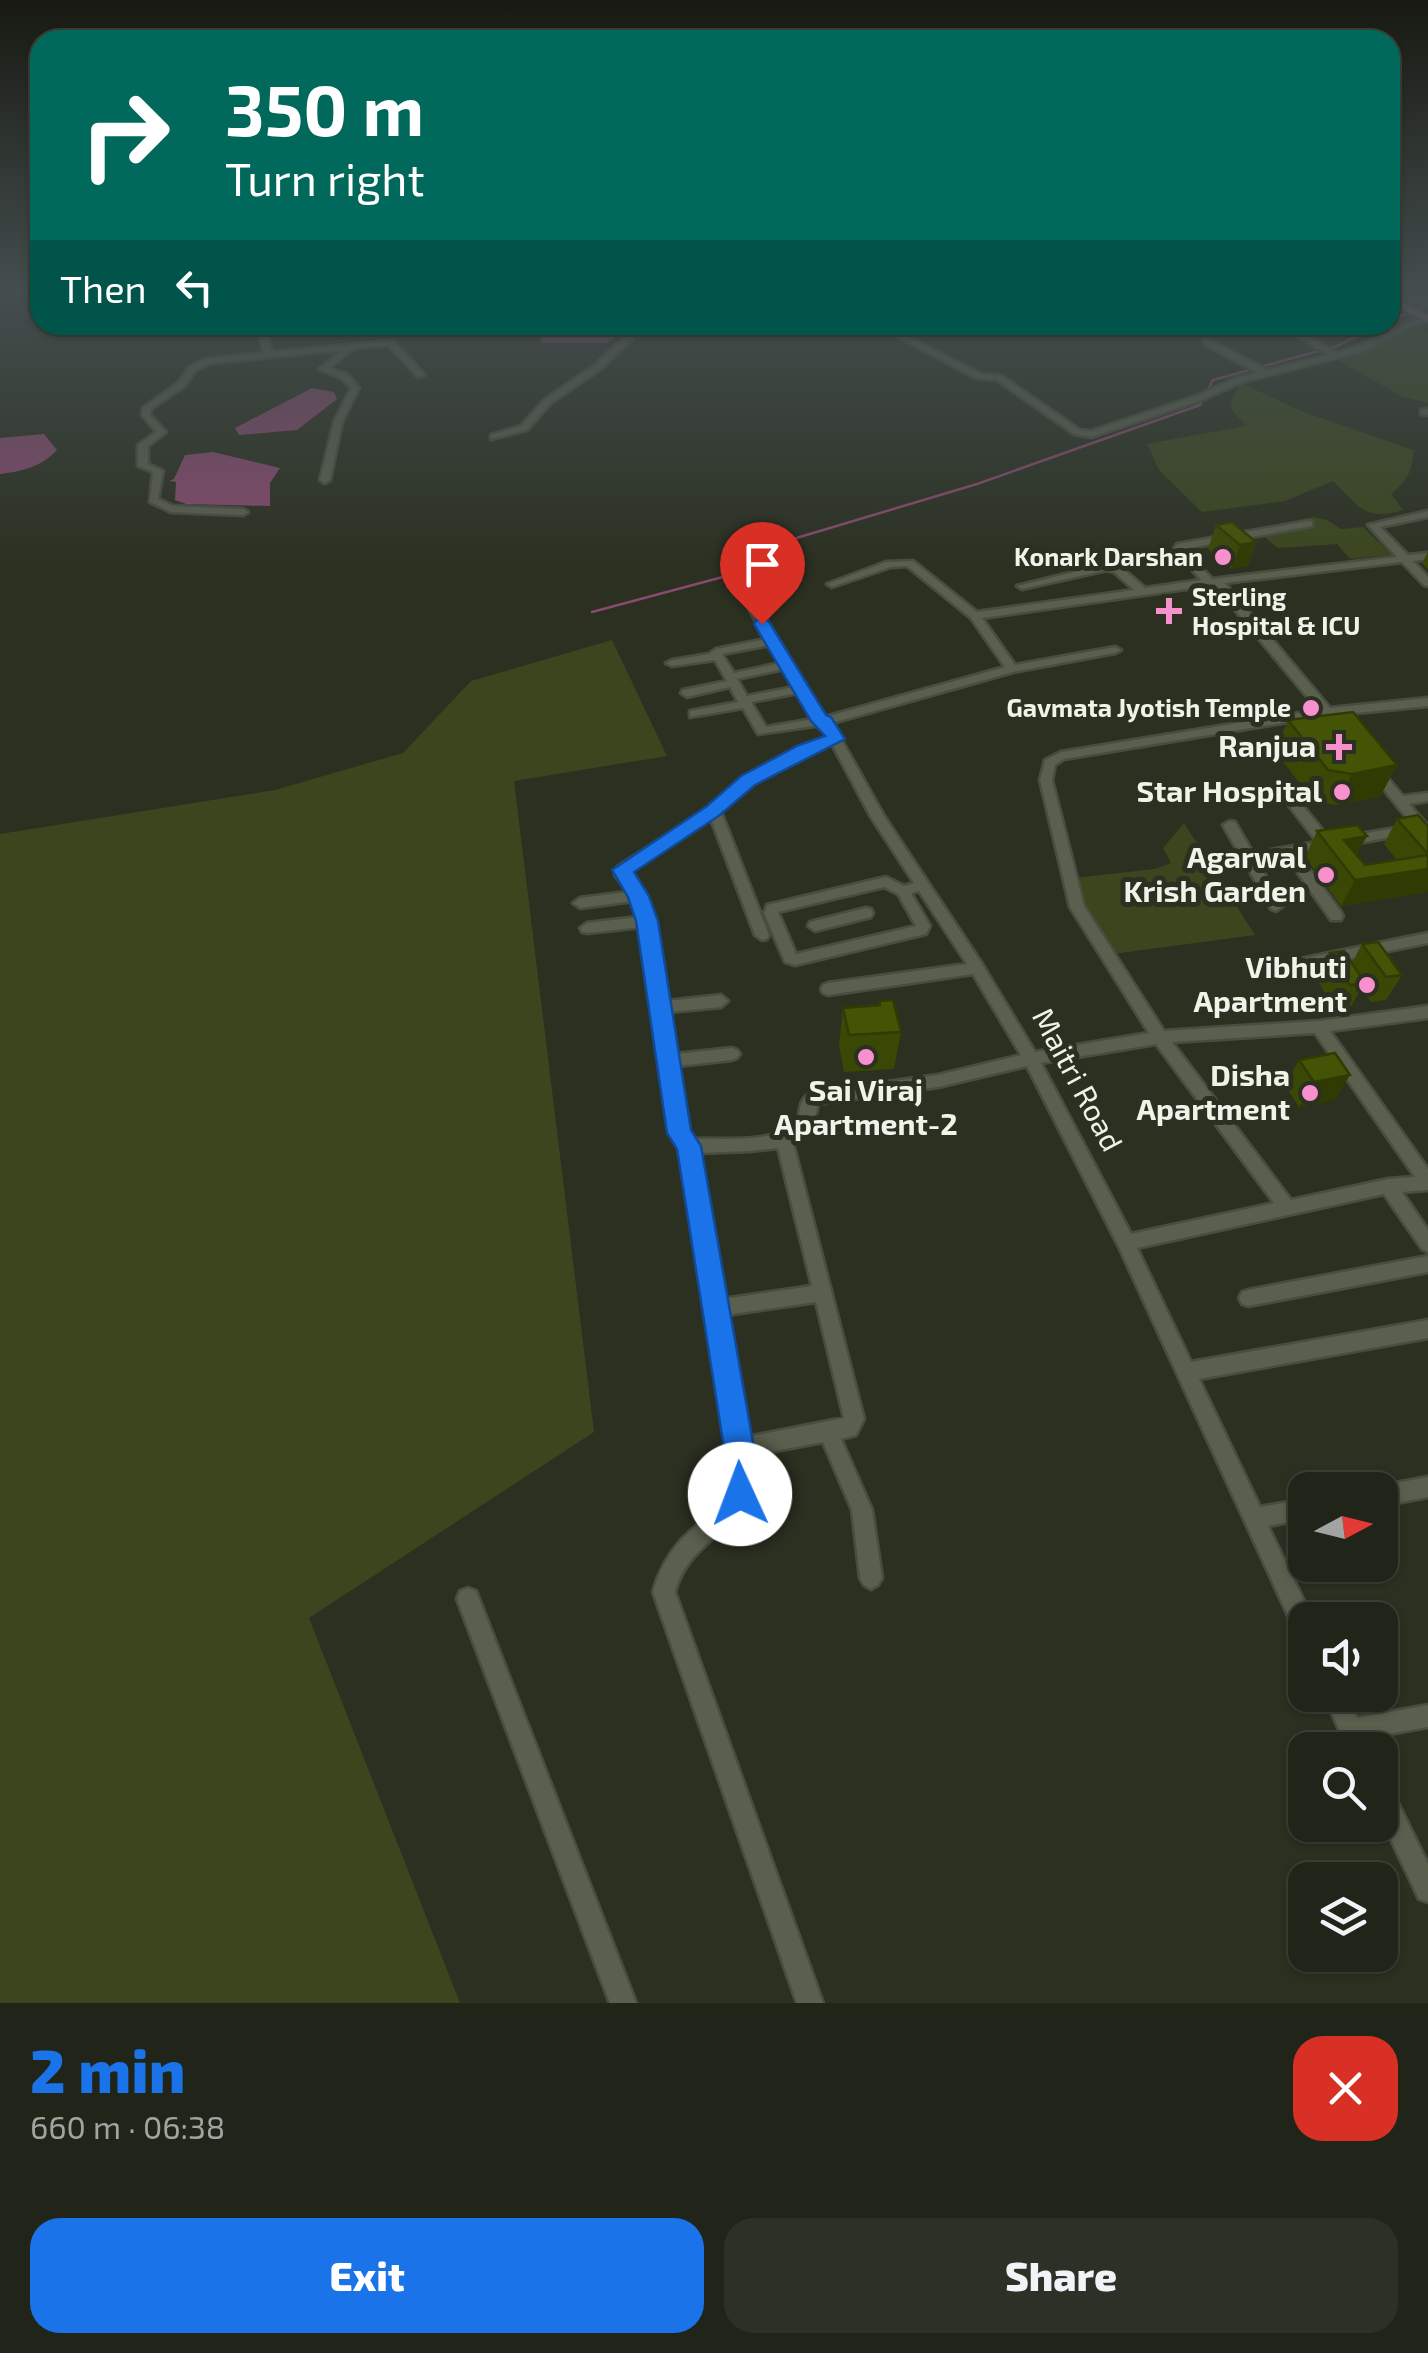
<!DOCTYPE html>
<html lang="en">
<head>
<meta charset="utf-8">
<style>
  :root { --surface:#202419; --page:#2d3026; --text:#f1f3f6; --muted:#a2a4a2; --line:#3d4138; --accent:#1a73e8 }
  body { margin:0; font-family:"Exo 2",sans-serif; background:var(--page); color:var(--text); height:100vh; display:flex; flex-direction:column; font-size:38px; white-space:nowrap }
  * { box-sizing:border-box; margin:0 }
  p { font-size:32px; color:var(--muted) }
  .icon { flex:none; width:55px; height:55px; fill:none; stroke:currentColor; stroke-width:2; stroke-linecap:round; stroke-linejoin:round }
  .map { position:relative; height:2003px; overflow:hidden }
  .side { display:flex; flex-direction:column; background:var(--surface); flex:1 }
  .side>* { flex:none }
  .guide { position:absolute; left:30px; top:30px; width:1370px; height:305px; border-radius:30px; box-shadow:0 2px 8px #0004,0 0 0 2px var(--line); background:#00695c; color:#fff; overflow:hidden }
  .needle { width:65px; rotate:83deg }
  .buttons { position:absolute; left:1288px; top:1472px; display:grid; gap:20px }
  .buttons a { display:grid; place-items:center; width:110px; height:110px; border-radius:20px; background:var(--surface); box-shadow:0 2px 8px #0004,0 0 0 2px var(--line); font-size:50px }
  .pin { position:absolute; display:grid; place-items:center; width:85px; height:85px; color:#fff; margin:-102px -42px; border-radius:50% 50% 50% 0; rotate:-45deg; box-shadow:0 0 10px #0007 }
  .pin .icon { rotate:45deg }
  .me { position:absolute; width:110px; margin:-55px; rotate:358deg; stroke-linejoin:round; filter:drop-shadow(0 0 8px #0008) }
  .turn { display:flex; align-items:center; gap:35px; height:210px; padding:0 30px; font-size:45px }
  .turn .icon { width:130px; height:130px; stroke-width:2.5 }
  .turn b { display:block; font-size:70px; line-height:85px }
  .then { display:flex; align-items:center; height:95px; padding:0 30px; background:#0003; gap:20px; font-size:38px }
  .round { display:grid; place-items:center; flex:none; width:105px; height:105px; border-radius:30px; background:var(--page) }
  .summary { display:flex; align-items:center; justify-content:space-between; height:170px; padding:0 30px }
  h1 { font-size:60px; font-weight:800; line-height:75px; color:var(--accent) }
  .primary-button { display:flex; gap:20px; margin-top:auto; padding:20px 30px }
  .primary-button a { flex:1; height:115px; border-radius:30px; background:var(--accent); color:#fff; font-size:40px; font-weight:800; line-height:115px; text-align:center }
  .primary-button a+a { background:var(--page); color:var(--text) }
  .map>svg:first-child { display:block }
</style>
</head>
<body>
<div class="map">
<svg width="1428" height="2003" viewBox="0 0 1428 2003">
  <rect width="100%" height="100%" fill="#2b3021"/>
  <g fill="#3b461e">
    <path d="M1414 324 1428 333V403L1401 396 1332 357 1371 349Z"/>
    <path d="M1241 383 1301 411 1413 450C1413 471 1407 481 1391 494L1403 510C1365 522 1358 506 1333 481L1285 501 1202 512 1159 470 1147 444 1246 426 1232 410 1231 400Z"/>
    <path d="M1313 517 1327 520 1341 529 1363 527 1392 555 1350 559 1337 544 1278 548 1256 530Z"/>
    <path d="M612 640 667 756 514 781 594 1432 309 1618 460 2003H0V834L275 790 403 753 471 681Z"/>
    <path d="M1184 823 1255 935 1113 954 1083 908 1074 878 1155 869 1171 863 1163 848Z"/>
  </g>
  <g fill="#884a6f">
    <path d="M543 325H624L623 333 606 343H540Z"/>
    <path d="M312 388 334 392 337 399 297 430 239 435 235 428Z"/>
    <path d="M44 434 57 450C41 467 23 471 0 474V438Z"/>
    <path d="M213 452 280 468 270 483V506L186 504 175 500 176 482 169 481 174 479 185 455Z"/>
  </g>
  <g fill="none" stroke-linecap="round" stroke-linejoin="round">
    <g stroke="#884a6f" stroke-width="2.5">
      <path d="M1390 320 1428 305"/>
      <path d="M592 612 764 566 773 545 977 484 1200 405 1213 380 1337 346 1379 325"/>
    </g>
    <g stroke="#494d40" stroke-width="5">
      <g id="minor">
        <path d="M1390 296 1428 297V301L1390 300Z"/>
        <path d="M1428 317V321L1410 327 1364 351 1242 382 1202 400 1092 437 1074 434 997 380 976 378 875 325H885L981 374 1002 376 1080 430 1091 431 1196 396 1236 378 1258 373 1204 344V340H1210L1267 370 1329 355 1288 331 1252 325 1293 327 1337 353C1369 344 1396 325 1428 317Z"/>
        <path d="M257 325H265L272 352 393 341 425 375 418 377 388 345 354 348 329 368 347 374 359 388 342 422 330 480 325 483 320 480 334 422 351 388 341 378 319 369 343 350 210 363 195 371 185 386 151 409 150 415 166 432 148 446V464L163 471 158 499 173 506 243 509 248 512 243 515 171 512 150 502 153 472 138 466V445L156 432 142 415 143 408 179 382 189 367 205 359 264 353Z"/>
        <path d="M631 325H639L633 338 601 369 551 403 527 430 491 439V435L521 426 545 399 595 365 626 335Z"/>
        <path d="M1424 409H1428V415L1421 414V410Z"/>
        <path d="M1428 511V517L1380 527 1408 555 1428 553V559L1413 561 1428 577V586L1424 585 1402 562 1225 583 1330 708 1428 698V706L1335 715 1334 719 1330 720 1324 716 1064 759 1055 765 1052 780 1084 906 1164 1031 1319 1021 1428 1006V1018L1330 1031 1428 1169V1190L1402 1192 1428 1230V1252L1422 1249 1384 1194 1137 1248 1191 1362 1428 1320V1338L1199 1379 1260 1507 1305 1499V1519L1268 1526 1313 1620H1305V1638L1297 1635 1119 1247 1027 1066 938 1087 818 1104 812 1134 793 1143 864 1419 856 1435 841 1439 872 1510 882 1578 878 1585 871 1589 864 1585 860 1578 852 1510 823 1442 749 1456 747 1507C742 1518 733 1522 724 1529 702 1547 682 1564 675 1592L823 2003H797L653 1592C666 1546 691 1529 727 1502L729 1448 681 1148 672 1133 641 927 587 933 582 932 580 928 587 923 639 917 634 901 580 908 573 903 580 898 628 892 615 875 617 867 709 808 744 777 802 746 828 737 821 725 758 734 743 708 690 717V711L738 702 730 687 687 697 681 693 683 690 727 681 715 660 672 666 666 663 672 660 709 654 716 649 766 639 740 593 749 591 825 717 1005 667 971 618 907 566 891 567 832 587 827 584 886 562 913 561 977 612 1134 590 1114 572 1107 570 1022 589 1017 586 1107 564 1122 568 1145 588 1201 580 1174 549 1177 544 1308 521 1312 522V526L1184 549 1212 579 1397 557 1368 525ZM1214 585 1318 710 1061 752 1045 760 1040 780 1070 907 1149 1033 1035 1052 982 964 884 816 832 723 1013 672 1115 653 1121 650 1115 647 1015 665 982 618ZM770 645 780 663 734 673 722 654ZM784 669 794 687 747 696 737 679ZM798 693 813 719 766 727 751 702ZM832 744 871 817 914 883 904 886 886 877 767 905 764 913 785 962 795 965 926 934 930 926 911 893 919 891 967 964 828 983 823 985 821 989 823 993 828 995 973 974 1021 1055 938 1075 814 1092C798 1097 800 1111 798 1125 767 1143 728 1138 693 1139L688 1131 677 1066 732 1060 737 1058 740 1054 737 1050 732 1048 676 1054 669 1012 721 1007 728 1001 721 995 667 1001 654 921 646 896 629 872 711 819 755 935 762 940 767 939 769 935 721 812 752 783 810 752ZM884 887 898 894 916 926 796 954 778 912ZM1315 1033 1415 1177 1388 1179 1291 1200 1172 1042ZM1156 1044 1274 1203 1131 1234 1041 1063ZM778 1148 812 1286 723 1299 698 1153 750 1151ZM816 1302 844 1418 747 1437 726 1315Z"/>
        <path d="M1376 768 1380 769 1403 796 1428 793V801L1409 804 1428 826V839L1423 838 1372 775 1370 772Z"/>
        <path d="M1293 799 1298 800 1330 839 1408 826 1415 830 1408 834 1298 854 1341 912 1343 916 1341 920H1331L1286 856 1257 861 1283 906 1276 911 1271 909 1245 863 1221 868 1214 863 1216 860 1240 855 1223 825 1230 821 1235 822 1253 853 1317 842 1287 803Z"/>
        <path d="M866 908 871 909 873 913 871 917 815 931 808 926 810 922Z"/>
        <path d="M1428 933V943L1290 971 1283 966 1290 961Z"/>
        <path d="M1428 1256V1272L1248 1306 1242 1304 1239 1298 1242 1292 1248 1290Z"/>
        <path d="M1428 1477V1497L1380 1506V1490H1372L1380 1486Z"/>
        <path d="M468 1588 476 1591 479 1599 636 2003H610L457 1599 460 1591Z"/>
        <path d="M1324 1695H1346L1357 1718 1428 1705V1727L1366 1738 1371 1750H1348Z"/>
        <path d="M1380 1779 1388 1783 1428 1864V1902L1419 1899 1380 1816Z"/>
      </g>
    </g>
    <g stroke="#494d40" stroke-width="5">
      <path id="major" d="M1390 296 1428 315V322L1390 303Z"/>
    </g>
    <use href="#minor" fill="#5a5f4e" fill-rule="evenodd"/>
    <use href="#major" fill="#ac698c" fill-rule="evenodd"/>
  </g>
  <g fill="#3a4805">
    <path d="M1216 525 1256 542 1248 566 1231 569 1208 549Z"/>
    <path d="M1428 551V569L1422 564Z"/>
    <path d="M1288 720 1380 797 1337 805 1313 801 1275 751Z"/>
    <path d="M1397 819 1428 826V892L1341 906 1305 857 1317 831 1357 855 1365 865 1397 860 1384 844Z"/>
    <path d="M1362 944 1402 975 1386 1000 1371 1002 1361 989 1350 1008 1335 1010 1316 978 1330 953 1352 963Z"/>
    <path d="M879 1001 901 1032 894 1069 844 1072 839 1045 843 1008 878 1006Z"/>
    <path d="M1299 1060 1335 1100 1299 1107 1285 1085Z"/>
  </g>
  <g fill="#303b04">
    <path d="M1256 542 1248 566 1231 569 1240 545Z"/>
    <path d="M1397 765 1380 797 1337 805 1352 774Z"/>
    <path d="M1367 836 1353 862 1344 840Z"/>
    <path d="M1428 869V892L1341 906 1355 880Z"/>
    <path d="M1350 1075 1335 1100 1299 1107 1314 1082Z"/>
  </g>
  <g fill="#445406" stroke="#303b04" stroke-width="2.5">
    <path d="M1232 522 1256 542 1240 545 1216 525Z"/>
    <path d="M1353 712 1397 765 1352 774 1328 770 1288 720Z"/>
    <path d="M1418 815 1428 826V854L1397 819Z"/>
    <path d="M1357 825 1367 836 1344 840 1365 865 1428 855V869L1355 880 1317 831Z"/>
    <path d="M1378 942 1402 975 1386 977 1362 944Z"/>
    <path d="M1344 951 1365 983 1350 985 1330 953Z"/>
    <path d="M893 1000 901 1032 849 1035 843 1008 880 1005 879 1001Z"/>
    <path d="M1335 1053 1350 1075 1314 1082 1299 1060Z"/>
  </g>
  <linearGradient id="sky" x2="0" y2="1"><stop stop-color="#181a12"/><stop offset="0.51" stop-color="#444e4e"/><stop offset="1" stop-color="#444e4e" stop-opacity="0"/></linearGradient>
  <rect width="1428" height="569" fill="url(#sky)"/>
  <path fill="#1a73e8" stroke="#114b97" stroke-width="2.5" d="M756 620H768L826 715 831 717 845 739 755 785 720 815 634 872 649 896 658 921 691 1130 701 1146 754 1448 756 1494 751 1505 740 1509 729 1505 725 1494 724 1448 677 1149 667 1133 636 921 628 897 612 870 707 806 741 776 799 745 825 736 811 721 754 624Z"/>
  <g fill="#f790cd" stroke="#2b3021" stroke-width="4">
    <circle cx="1223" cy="557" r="10"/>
    <path d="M1164 596h10v10h10v10h-10v10h-10v-10h-10v-10h10z"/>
    <circle cx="1311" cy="708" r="10"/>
    <path d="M1334 732h10v10h10v10h-10v10h-10v-10h-10v-10h10z"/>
    <circle cx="1342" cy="792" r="10"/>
    <circle cx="1326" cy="875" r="10"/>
    <circle cx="1367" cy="985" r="10"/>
    <circle cx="866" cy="1057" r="10"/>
    <circle cx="1310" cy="1093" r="10"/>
  </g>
  <g text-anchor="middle" stroke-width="10" stroke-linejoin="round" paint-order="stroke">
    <g font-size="25" font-weight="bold" fill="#f0f3ea" stroke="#2b3021" text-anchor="end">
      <text x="1203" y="566">Konark Darshan</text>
      <text x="1192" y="606" text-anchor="start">Sterling<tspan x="1192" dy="29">Hospital &amp; ICU</tspan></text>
      <text x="1291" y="717">Gavmata Jyotish Temple</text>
    </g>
    <g font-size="30" font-weight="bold" fill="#f0f3ea" stroke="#2b3021" text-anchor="end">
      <text x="1316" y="757">Ranjua</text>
      <text x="1322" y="802">Star Hospital</text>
      <text x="1306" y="868">Agarwal<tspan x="1306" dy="34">Krish Garden</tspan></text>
      <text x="1347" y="978">Vibhuti<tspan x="1347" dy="34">Apartment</tspan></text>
      <text x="1290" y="1086">Disha<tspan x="1290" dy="34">Apartment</tspan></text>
      <text x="866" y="1101" text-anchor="middle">Sai Viraj<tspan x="866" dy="34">Apartment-2</tspan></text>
    </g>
    <g font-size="30" fill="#f0f3ea" stroke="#2b3021">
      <text transform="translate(1077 1080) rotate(62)" y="10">Maitri Road</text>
    </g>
  </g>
</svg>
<div class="buttons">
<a><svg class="needle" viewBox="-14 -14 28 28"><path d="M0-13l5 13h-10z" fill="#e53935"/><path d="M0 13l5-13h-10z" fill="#a2a4a2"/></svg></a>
<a><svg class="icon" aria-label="sound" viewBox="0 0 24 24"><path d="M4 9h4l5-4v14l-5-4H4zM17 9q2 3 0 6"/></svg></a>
<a><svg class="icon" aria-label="search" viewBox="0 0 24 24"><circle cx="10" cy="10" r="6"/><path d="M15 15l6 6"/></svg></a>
<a><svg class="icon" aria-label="layers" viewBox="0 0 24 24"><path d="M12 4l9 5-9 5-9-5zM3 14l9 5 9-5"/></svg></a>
</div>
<div class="pin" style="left:762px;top:624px;background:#d93025"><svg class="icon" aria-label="arrive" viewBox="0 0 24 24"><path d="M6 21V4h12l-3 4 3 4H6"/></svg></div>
<svg class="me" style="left:740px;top:1494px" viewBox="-20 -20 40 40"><circle r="19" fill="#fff"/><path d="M0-13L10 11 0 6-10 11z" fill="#1a73e8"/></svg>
<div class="guide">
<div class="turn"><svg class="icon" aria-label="right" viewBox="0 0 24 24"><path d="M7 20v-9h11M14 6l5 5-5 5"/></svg><div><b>350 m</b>Turn right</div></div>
<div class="then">Then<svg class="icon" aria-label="left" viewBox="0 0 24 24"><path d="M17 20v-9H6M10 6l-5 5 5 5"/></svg></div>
</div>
</div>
<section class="side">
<div class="summary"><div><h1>2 min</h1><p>660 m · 06:38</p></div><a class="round" style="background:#d93025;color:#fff"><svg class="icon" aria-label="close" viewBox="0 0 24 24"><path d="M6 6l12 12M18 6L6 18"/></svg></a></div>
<div class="primary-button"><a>Exit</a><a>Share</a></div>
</section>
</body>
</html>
